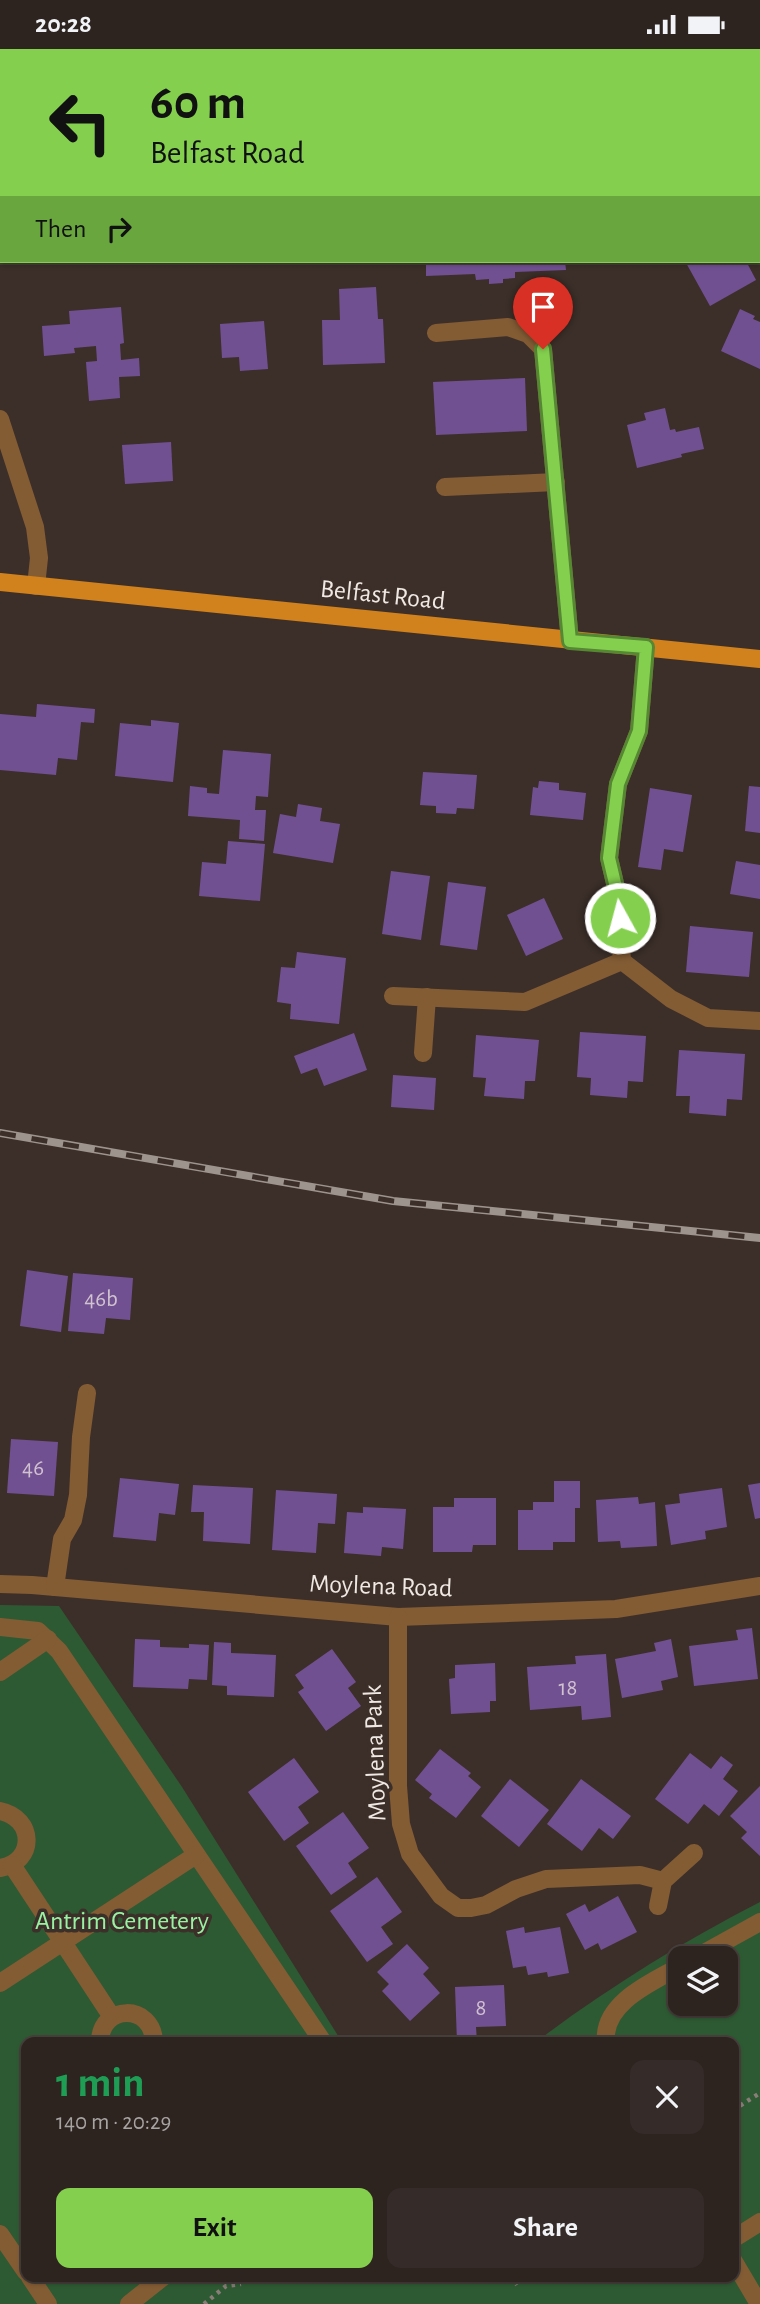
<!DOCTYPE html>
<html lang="en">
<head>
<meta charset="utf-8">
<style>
  :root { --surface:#2d231f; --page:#352b28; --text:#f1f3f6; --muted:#a7a4a4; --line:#48403d; --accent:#84d04e }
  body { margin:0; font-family:"Alegreya Sans",sans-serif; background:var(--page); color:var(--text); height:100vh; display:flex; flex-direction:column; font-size:26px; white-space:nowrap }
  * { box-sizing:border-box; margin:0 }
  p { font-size:23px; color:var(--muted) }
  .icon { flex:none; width:38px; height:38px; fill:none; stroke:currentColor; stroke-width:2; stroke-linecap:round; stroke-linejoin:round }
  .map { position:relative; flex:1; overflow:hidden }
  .details { position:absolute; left:21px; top:1988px; width:718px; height:245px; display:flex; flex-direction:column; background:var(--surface); border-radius:14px; box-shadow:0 2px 5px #0004,0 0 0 2px var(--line) }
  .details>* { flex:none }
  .top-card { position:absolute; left:0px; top:0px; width:761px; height:214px; box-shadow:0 2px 5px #0004,0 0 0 2px var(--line); background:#84d04e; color:#111; overflow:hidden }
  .buttons { position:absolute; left:668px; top:1897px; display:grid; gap:14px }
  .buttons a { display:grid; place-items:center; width:70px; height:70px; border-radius:14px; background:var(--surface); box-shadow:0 2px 5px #0004,0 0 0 2px var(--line); font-size:35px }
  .pin { position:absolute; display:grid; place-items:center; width:60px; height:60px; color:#fff; margin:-72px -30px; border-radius:50% 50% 50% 0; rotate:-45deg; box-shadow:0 0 7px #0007 }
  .pin .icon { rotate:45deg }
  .me { position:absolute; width:77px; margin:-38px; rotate:353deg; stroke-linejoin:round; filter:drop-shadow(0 0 5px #0008) }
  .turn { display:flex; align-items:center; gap:24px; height:147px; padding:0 35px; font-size:32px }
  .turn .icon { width:91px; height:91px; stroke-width:2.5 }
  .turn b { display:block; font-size:49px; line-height:60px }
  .then { display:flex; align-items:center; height:66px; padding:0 35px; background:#0003; gap:14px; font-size:26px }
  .round { display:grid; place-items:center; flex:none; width:74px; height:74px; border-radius:14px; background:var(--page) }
  .head { display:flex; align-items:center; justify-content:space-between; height:119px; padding:0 35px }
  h1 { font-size:42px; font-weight:600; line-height:52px; color:#1e9e55 }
  .primary-button { display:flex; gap:14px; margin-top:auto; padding:14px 35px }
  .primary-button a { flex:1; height:80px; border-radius:14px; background:var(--accent); color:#111; font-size:28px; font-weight:600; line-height:80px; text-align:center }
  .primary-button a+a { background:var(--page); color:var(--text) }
  .status { display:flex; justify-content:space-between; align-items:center; height:49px; padding:0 35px; background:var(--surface); direction:ltr }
  .status svg { height:19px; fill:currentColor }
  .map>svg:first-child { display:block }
</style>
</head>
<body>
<div class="status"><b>20:28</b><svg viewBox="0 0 49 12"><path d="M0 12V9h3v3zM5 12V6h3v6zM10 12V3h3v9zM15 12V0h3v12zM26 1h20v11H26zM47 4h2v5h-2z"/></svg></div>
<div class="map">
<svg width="760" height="2255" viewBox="0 0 760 2255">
  <rect width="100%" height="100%" fill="#3c2f29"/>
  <path fill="#2e5a33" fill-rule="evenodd" d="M0 1556 59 1557 182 1738 342 1993H26V2228H733V1993H536C606 1940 682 1893 760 1853V2255H0ZM681 1909H726V1955H681Z"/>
  <g fill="#715092">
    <path d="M426 212H565L566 221 515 223V229L503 230V234L489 235V230L476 231 475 225 426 227Z"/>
    <path d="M685 212H746L756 231 710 257Z"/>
    <path d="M376 238 378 270H383L385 314 323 316 322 271H340L339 240Z"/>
    <path d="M121 258 124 294 120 295 121 311 139 309 140 327 119 328 120 349 89 352 86 313 97 312 96 297 74 299 75 304 44 307 42 277 70 275 69 262Z"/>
    <path d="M740 260 755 267 753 270 760 273V320L721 302Z"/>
    <path d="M264 272 268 320 240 322 239 308 222 309 220 275Z"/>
    <path d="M525 329 527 382 436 386 433 333Z"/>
    <path d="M665 359 670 381 675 380 676 383 699 378 704 400 681 405 682 408 637 419 627 376 646 371 644 364Z"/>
    <path d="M171 393 173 432 125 435 122 396Z"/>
    <path d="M37 655 95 660 94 674 81 673 77 711 58 709 56 726 0 721V665L36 668Z"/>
    <path d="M151 671 179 674 173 733 115 727 120 674 151 677Z"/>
    <path d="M223 701 271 705 268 748 256 747 255 761H266L264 792 239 790 240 771 188 767 190 737 207 739V744L219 745Z"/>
    <path d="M423 723 477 726 474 760 457 759 456 765 436 764V757L420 756Z"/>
    <path d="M539 732 559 734V741L586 744 583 771 530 766 533 738 538 739Z"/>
    <path d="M749 737 760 738V784L745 782Z"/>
    <path d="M650 739 692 746 683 803 664 800 661 821 638 818Z"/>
    <path d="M298 755 322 759 320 772 340 775 333 814 273 804 280 765 296 768Z"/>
    <path d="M228 792 265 795 260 852 199 847 202 813 226 815Z"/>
    <path d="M736 812 760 816V850L730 845Z"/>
    <path d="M391 822 430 827 421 891 382 885Z"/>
    <path d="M448 833 486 838 477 901 440 896Z"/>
    <path d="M544 849 563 890 526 907 507 866Z"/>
    <path d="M690 877 753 883 749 928 686 923Z"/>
    <path d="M297 903 346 909 339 975 290 970 291 955 277 953 281 918 295 919Z"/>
    <path d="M580 983 646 987 643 1033 628 1032 627 1049 590 1046 591 1029 577 1028Z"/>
    <path d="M354 984 367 1021 324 1037 317 1019 301 1025 294 1007Z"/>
    <path d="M476 986 539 991 535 1032H525L524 1050 484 1047 486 1029 473 1028Z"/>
    <path d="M679 1001 745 1005 742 1051 727 1050 726 1067 689 1064 690 1047H676Z"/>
    <path d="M393 1026 436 1029 434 1061 391 1058Z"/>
    <path d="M27 1221 68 1227 61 1283 20 1277Z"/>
    <path d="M73 1224 133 1229 130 1271 106 1269 104 1285 68 1282Z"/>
    <path d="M11 1390 58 1393 54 1447 7 1444Z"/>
    <path d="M120 1429 179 1435 175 1466 159 1464 156 1492 113 1488Z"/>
    <path d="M554 1432H580V1459H575V1493H553V1501H518V1461H533V1453H554Z"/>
    <path d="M760 1434V1469L755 1470 748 1436Z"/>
    <path d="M193 1436 253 1439 250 1495 203 1492 204 1463H191Z"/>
    <path d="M722 1439 727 1478 705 1482 706 1490 671 1496 665 1456 680 1454 679 1445Z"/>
    <path d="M276 1441 337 1445 335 1475 318 1474 316 1504 272 1501Z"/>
    <path d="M638 1448 639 1455 655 1453 657 1497 621 1499 620 1492 598 1493 596 1451Z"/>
    <path d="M454 1449H496V1496H473L472 1503H433V1458H454Z"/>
    <path d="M363 1458 406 1460 403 1500 382 1498 381 1507 344 1504 347 1463 363 1464Z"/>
    <path d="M752 1579 758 1630 694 1637 689 1597 738 1591 736 1581Z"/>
    <path d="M135 1590 160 1591V1598L189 1599V1595L209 1596 207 1631 189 1630 188 1640 133 1638Z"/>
    <path d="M671 1590 678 1628 661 1632 663 1641 622 1649 615 1610 656 1602 654 1594Z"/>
    <path d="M214 1593 231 1594V1604L276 1606 274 1648 227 1646V1637L212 1636Z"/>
    <path d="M332 1600 356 1633 348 1639 361 1657 326 1682 298 1643 304 1639 295 1626Z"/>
    <path d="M606 1605 611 1668 582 1671 581 1657 530 1661 527 1618 576 1615 575 1607Z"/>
    <path d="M495 1614 496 1652H490V1663L451 1665 449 1630 455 1629V1616Z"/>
    <path d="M440 1700 471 1724 468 1727 481 1738 456 1769 429 1749 432 1745 415 1731Z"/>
    <path d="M690 1704 711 1720 721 1707 733 1716 723 1730 738 1742 719 1767 704 1755 688 1775 655 1750Z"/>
    <path d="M294 1709 319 1743 298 1758 309 1774 284 1792 248 1743Z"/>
    <path d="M510 1730 549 1761 519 1798 481 1767Z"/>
    <path d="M581 1730 631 1767 613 1790 599 1779 582 1802 547 1775Z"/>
    <path d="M760 1737V1807L741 1789 747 1783 730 1767Z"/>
    <path d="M343 1763 369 1799 348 1814 357 1828 331 1846 296 1797Z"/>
    <path d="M377 1828 402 1863 381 1878 393 1895 367 1913 330 1862Z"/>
    <path d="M618 1847 637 1883 601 1901 598 1894 585 1901 566 1865 585 1855 589 1863Z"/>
    <path d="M524 1878 525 1884 560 1878 569 1924 548 1928 547 1923 528 1926 526 1917 513 1919 506 1882Z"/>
    <path d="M407 1895 429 1919 423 1925 440 1944 410 1972 382 1942 389 1935 377 1923Z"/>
    <path d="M504 1936 506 1977 476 1978 477 1993H457L455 1938Z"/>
  </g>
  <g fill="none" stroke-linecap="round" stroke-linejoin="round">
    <g stroke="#887d77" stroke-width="4.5" stroke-dasharray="3.5 5" stroke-linecap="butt">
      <path d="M333 0 335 2"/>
      <path d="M733 2061 760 2044"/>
      <path d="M512 2228 517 2236"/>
      <path d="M204 2255 226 2237 241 2235"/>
    </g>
    <g stroke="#835c34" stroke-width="18">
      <path d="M88 0V2"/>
      <path d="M612 0 613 2"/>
      <path d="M206 2 211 0"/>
      <path d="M760 111V112"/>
      <path d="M0 162 2 160"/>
      <path d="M436 284 508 278 528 285 543 300 570 592"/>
      <path d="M0 370 35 478 39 509 36 537"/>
      <path d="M445 438 556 433"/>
      <path d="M646 598 639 682 618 735 609 809 618 847 622 912 671 950 708 969 760 972"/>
      <path d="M393 947 525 953 622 912"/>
      <path d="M423 1004 427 948"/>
      <path d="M0 1535 32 1536 398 1568 616 1560 760 1537"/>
      <path d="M55 1538 62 1490 73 1471 78 1446 81 1388 87 1344"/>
      <path d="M398 1568V1737L401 1775 410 1805 441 1847 458 1859H471L486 1856 516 1840 546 1830 640 1826 663 1832"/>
      <path d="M0 1578 38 1582 59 1602 323 1993"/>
      <path d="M0 1623 48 1590"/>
      <path d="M0 1762C35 1769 36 1813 0 1819"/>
      <path d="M12 1816 112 1968"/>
      <path d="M658 1857 663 1832 694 1804"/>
      <path d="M695 1909 760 1873"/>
      <path d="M0 1934 196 1806"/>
      <path d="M100 1993C100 1955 153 1954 154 1993"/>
      <path d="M606 1993C602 1954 652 1933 681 1917"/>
      <path d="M0 2185 26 2223"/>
      <path d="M733 2190 760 2173"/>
      <path d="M733 2211 759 2255"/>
      <path d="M30 2228 48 2255"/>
      <path d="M129 2255 163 2228"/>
    </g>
    <path stroke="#d2821c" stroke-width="18" d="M0 533 760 610"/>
    <g stroke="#9e948e" stroke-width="8">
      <path id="rail" d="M0 1084 393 1152 760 1189"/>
    </g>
    <use href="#rail" stroke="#3c2f29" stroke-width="5" stroke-dasharray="16" stroke-linecap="butt"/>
  </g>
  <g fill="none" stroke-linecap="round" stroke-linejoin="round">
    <g stroke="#568733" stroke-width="18">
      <path id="route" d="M543 300 570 592 646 598 639 682 618 735 609 809 618 847 620 869"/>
    </g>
    <use href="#route" stroke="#84d04e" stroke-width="12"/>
  </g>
  <g text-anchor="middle" stroke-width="7" stroke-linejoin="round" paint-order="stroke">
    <g font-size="23" fill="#d0c2cf">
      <text x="101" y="1257">46b</text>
      <text x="33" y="1426">46</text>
      <text x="568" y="1646">18</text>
      <text x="481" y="1966">8</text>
    </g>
    <g font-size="26" fill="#f0e8e3" stroke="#3c2f29">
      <text transform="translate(383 545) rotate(6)" y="9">Belfast Road</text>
      <text transform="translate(381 1536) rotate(2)" y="9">Moylena Road</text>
      <text transform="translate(374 1704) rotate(-92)" y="9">Moylena Park</text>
    </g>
    <g font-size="26" fill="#99f2a2" stroke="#3c2f29">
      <text x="122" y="1880">Antrim Cemetery</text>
    </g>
  </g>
</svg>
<div class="buttons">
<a><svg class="icon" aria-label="layers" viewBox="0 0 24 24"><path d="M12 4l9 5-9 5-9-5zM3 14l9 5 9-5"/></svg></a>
</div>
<div class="pin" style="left:543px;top:300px;background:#d93025"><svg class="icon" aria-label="arrive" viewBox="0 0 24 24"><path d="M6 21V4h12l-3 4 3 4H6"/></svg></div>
<svg class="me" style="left:620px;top:869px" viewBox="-20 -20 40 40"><circle r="17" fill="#84d04e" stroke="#fff" stroke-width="3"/><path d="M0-11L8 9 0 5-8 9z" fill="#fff"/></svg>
<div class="top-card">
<div class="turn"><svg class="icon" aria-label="left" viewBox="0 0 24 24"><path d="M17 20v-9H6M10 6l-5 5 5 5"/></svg><div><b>60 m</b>Belfast Road</div></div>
<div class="then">Then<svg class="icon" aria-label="right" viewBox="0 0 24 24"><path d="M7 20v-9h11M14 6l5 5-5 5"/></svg></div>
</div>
<section class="details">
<div class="head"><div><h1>1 min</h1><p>140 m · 20:29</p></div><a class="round"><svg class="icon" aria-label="close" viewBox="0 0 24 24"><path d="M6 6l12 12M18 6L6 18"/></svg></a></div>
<div class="primary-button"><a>Exit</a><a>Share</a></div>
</section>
</div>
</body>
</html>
